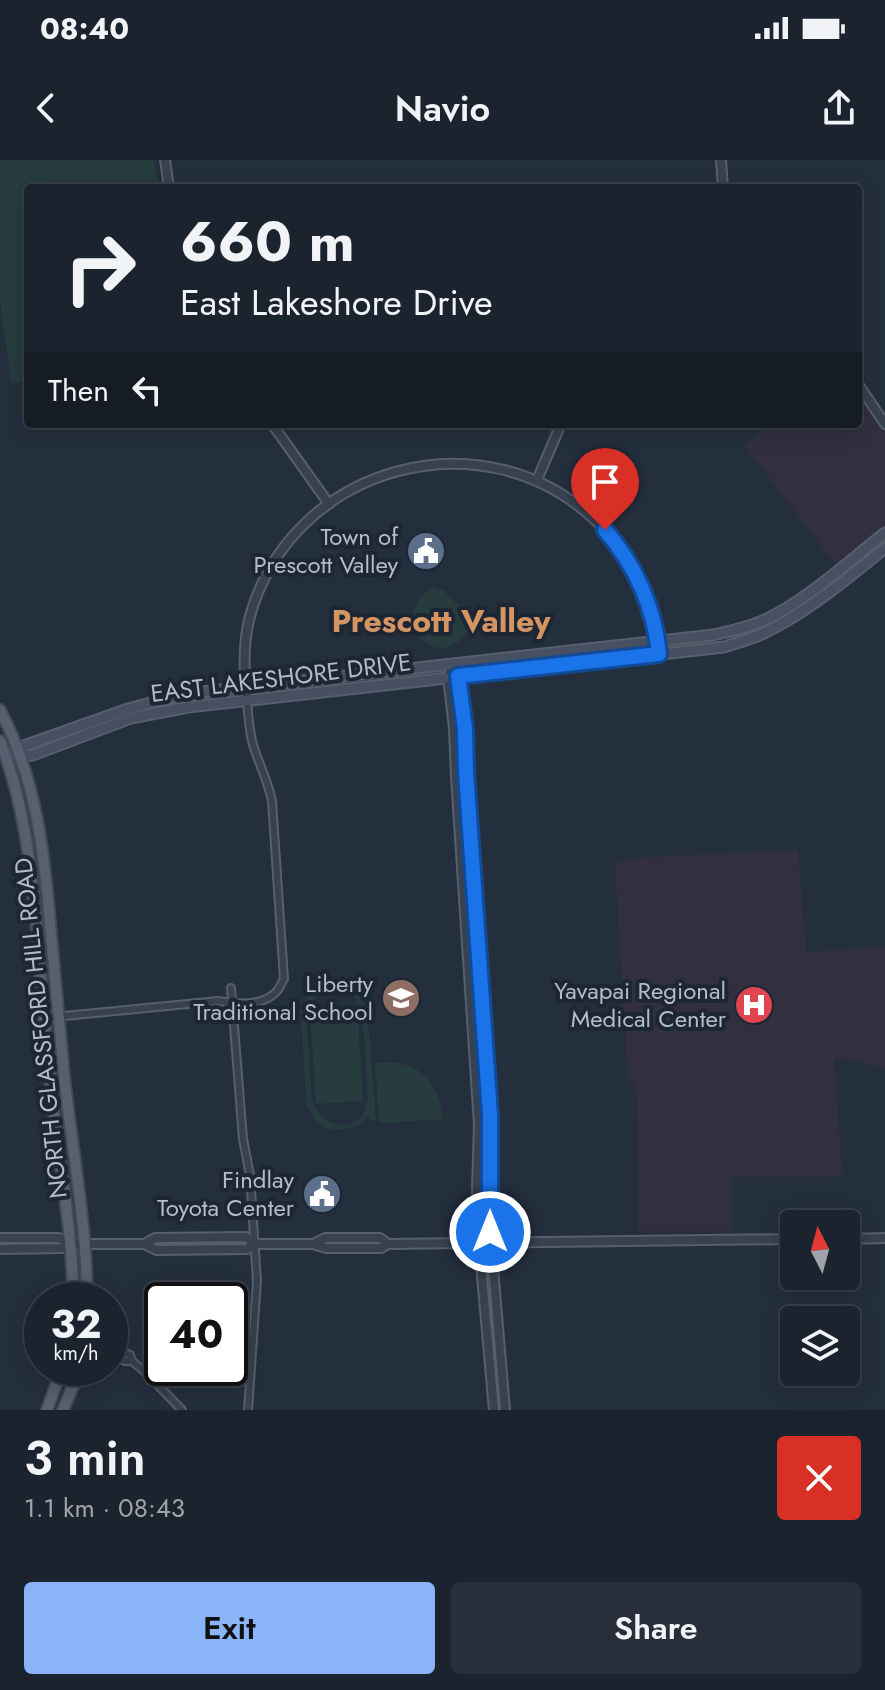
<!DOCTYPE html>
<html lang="en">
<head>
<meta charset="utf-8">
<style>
  :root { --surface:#1b232e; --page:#282f3a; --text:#f1f3f6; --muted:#a0a4aa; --line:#39404a; --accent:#8ab4f8 }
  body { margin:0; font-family:Jost,sans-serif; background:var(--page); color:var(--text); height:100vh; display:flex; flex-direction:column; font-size:30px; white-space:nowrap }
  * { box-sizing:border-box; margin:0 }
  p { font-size:26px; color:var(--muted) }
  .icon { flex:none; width:44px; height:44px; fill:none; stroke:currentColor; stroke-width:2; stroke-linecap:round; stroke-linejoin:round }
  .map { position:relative; height:1250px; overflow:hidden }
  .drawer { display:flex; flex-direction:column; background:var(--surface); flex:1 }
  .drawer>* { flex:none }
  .guide { position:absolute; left:24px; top:24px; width:838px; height:244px; border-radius:8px; box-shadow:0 4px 20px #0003,0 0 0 2px var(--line); background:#1b232e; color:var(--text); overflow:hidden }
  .needle { width:52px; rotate:354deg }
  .fabs { position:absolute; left:780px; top:1050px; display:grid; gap:16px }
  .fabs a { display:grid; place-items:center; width:80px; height:80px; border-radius:8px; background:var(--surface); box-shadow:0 4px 20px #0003,0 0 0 2px var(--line); font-size:40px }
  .speed { position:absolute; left:24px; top:1122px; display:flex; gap:16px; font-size:40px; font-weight:700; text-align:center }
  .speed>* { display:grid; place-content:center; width:104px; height:104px; border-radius:50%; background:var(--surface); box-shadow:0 4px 20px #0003,0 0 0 2px var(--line); line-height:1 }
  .speed small { font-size:20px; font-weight:400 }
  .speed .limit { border:4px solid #111; border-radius:12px; background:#fff; color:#111 }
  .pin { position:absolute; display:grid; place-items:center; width:68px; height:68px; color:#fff; margin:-82px -34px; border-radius:50% 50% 50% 0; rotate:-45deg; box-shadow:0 0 8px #0007 }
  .pin .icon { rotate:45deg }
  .me { position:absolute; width:88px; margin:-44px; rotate:0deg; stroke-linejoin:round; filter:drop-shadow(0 0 6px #0008) }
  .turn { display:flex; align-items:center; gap:28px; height:168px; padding:0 24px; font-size:36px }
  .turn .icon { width:104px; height:104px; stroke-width:2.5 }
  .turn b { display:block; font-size:56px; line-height:68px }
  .then { display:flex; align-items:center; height:76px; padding:0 24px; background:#0003; gap:16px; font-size:30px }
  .round { display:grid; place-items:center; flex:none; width:84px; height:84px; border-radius:8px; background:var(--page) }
  .overview { display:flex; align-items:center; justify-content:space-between; height:136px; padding:0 24px }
  h1 { font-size:48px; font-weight:600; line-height:60px }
  .action { display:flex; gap:16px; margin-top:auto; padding:16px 24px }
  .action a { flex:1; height:92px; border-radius:8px; background:var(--accent); color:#111; font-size:32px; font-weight:600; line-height:92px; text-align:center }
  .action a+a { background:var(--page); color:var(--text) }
  .status { display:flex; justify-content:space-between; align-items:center; height:56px; padding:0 40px; background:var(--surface); direction:ltr }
  .status svg { height:22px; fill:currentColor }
  header { display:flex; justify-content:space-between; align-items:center; height:104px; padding:0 24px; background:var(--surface); font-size:36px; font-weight:600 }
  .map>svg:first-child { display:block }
</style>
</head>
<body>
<div class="status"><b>08:40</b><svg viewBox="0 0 49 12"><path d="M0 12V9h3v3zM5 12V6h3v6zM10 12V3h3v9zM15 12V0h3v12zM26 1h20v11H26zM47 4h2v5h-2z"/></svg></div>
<header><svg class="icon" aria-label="back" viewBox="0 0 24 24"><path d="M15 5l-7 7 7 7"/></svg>Navio<svg class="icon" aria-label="share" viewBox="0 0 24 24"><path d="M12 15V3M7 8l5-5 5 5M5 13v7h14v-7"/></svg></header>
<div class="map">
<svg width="885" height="1250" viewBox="0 0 885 1250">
  <rect width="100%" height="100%" fill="#242f3e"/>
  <g fill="#32303f">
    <path d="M858 231 885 269V369L837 406 744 285 769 264H858Z"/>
    <path d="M798 690 806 792 885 787V909L852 899 834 898 842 1011 836 1017H731L732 1071H638L637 931 628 916 615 708 618 702 630 698Z"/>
  </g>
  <g fill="#263c3f" fill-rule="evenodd">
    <path d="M0 0H154L159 28H28V221L11 223 0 141Z"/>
    <path d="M435 427 436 431 444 429C450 444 466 444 473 458 468 482 440 500 421 478 404 459 415 436 435 427Z"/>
    <path d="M328 822H340L350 826 358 832 367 849 376 960H370L369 955 362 963 352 968 335 970 323 967 313 958 306 943 301 853C304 836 312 829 328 822ZM329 829C341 829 350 831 357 841 365 852 367 920 368 938 367 942 367 947 365 951 349 977 318 963 312 938L306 854C310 840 316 834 329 829Z"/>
    <path d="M357 846 363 941 316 944 310 849Z"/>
    <path d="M375 903C383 903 394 901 402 904 431 911 439 933 443 959L385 963 379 961Z"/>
  </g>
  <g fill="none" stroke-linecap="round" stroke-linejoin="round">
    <g stroke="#565f6c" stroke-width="10">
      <g id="minor">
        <path d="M231 828 243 979 250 1015 257 1121 248 1250"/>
        <path d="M44 858 218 841C236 844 263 847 277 831 280 828 281 823 284 819L272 641C268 621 259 604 253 585 249 570 248 555 247 539"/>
        <path d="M110 1187 130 1195 132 1201 145 1212 182 1250"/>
        <path d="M110 1195 125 1201H132"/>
      </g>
    </g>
    <g stroke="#565f6c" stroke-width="12">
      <g id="tertiary">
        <path d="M165 0 169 28"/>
        <path d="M721 0 723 28"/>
        <path d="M858 224 885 264"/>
        <path d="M272 264 329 344"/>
        <path d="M537 320 561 264"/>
        <path d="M453 504 448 517 454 568 456 617 479 965 477 1027 479 1083 494 1250"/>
        <path d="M453 504 458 516 465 569 466 612 491 978V1083L505 1250"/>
        <path d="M247 539C244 514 243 485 249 460 289 305 486 251 599 364 635 399 654 445 659 494"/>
        <path d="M0 1078H59L69 1084"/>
        <path d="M846 1079 885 1078"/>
        <path d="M255 1084 246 1077 155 1078 144 1084 156 1090 247 1089 255 1084H313L326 1088H381L388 1084 794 1079"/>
        <path d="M313 1084 325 1078H380L388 1084"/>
        <path d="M0 1089 62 1088 69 1084H144"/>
      </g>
    </g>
    <g stroke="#565f6c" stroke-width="13">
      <g id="secondary">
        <path d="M12 591 18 588 128 549 184 534 713 475C732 471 750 467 767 459 808 439 849 401 885 373"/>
        <path d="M13 596 33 595 131 558 188 547 724 487C738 482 753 479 766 472 809 451 848 418 885 388"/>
      </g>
    </g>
    <g stroke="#414a57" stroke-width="14">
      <g id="primary">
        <path d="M0 550C35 616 44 689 50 763 55 813 59 864 64 915 72 990 87 1064 87 1140"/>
        <path d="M0 581C24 642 31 706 37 771 41 823 45 876 51 928 58 998 73 1070 73 1140"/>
        <path d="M47 1250 62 1208"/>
        <path d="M63 1250 73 1226 77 1208"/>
      </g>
    </g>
    <use href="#minor" stroke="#38414e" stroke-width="6"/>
    <use href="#tertiary" stroke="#38414e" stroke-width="8"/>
    <use href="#secondary" stroke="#465061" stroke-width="9"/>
    <use href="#primary" stroke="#56606e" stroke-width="10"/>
  </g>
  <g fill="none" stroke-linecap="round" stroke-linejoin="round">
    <g stroke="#114b97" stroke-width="20">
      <path id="route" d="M490 1072V955L466 612 465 569 458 516 659 494C654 446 636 406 605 370"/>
    </g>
    <use href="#route" stroke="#1a73e8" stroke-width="14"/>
  </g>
  <defs>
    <g id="civic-disc" transform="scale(2)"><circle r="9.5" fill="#5c6f8a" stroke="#1d2633"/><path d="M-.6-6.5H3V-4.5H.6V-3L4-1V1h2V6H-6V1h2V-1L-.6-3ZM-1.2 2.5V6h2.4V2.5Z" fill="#fff"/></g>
    <g id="school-disc" transform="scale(2)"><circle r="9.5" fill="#8d6e63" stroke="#1d2633"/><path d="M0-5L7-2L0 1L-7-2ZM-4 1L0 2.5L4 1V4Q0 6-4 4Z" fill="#fff"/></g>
    <g id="hospital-disc" transform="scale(2)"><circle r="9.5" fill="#e0444e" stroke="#1d2633"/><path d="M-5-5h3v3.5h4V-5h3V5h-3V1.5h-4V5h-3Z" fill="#fff"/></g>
  </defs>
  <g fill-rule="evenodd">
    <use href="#civic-disc" x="426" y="391"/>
    <use href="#school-disc" x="401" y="838"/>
    <use href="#hospital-disc" x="754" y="845"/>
    <use href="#civic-disc" x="322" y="1034"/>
  </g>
  <g text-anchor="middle" stroke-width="8" stroke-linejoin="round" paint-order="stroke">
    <g font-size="24" fill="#b4bcc9" stroke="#1d2633" text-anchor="end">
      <text x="398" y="385">Town of<tspan x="398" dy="28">Prescott Valley</tspan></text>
      <text x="373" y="832">Liberty<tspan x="373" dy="28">Traditional School</tspan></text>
      <text x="726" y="839">Yavapai Regional<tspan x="726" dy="28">Medical Center</tspan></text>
      <text x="294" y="1028">Findlay<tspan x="294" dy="28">Toyota Center</tspan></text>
    </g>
    <g font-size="24" fill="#b4bcc9" stroke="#1d2633">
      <text transform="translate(281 518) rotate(-7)" y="8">EAST LAKESHORE DRIVE</text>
      <text transform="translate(41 868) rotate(-96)" y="8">NORTH GLASSFORD HILL ROAD</text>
    </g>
    <g font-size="32" font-weight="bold" fill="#d59563" stroke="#1d2633">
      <text x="441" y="472">Prescott Valley</text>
    </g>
  </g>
</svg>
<div class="fabs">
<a><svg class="needle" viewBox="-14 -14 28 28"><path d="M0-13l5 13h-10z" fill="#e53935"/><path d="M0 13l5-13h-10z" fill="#a0a4aa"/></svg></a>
<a><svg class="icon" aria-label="layers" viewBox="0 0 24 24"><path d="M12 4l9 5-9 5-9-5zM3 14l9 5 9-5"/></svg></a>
</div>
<div class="speed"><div>32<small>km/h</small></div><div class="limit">40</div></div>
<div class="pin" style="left:605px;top:370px;background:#d93025"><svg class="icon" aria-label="arrive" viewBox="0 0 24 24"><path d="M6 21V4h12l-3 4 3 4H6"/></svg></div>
<svg class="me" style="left:490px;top:1072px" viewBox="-20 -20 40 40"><circle r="17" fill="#1a73e8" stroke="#fff" stroke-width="3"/><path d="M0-11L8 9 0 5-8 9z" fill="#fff"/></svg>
<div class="guide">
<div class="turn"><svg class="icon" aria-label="right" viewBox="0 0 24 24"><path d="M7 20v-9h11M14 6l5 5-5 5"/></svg><div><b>660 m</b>East Lakeshore Drive</div></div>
<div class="then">Then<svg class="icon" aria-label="left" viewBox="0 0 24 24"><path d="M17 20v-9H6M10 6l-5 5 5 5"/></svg></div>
</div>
</div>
<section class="drawer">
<div class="overview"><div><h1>3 min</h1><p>1.1 km · 08:43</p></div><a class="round" style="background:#d93025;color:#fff"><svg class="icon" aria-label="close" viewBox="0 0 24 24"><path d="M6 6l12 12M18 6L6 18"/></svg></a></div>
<div class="action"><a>Exit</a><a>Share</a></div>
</section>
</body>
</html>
